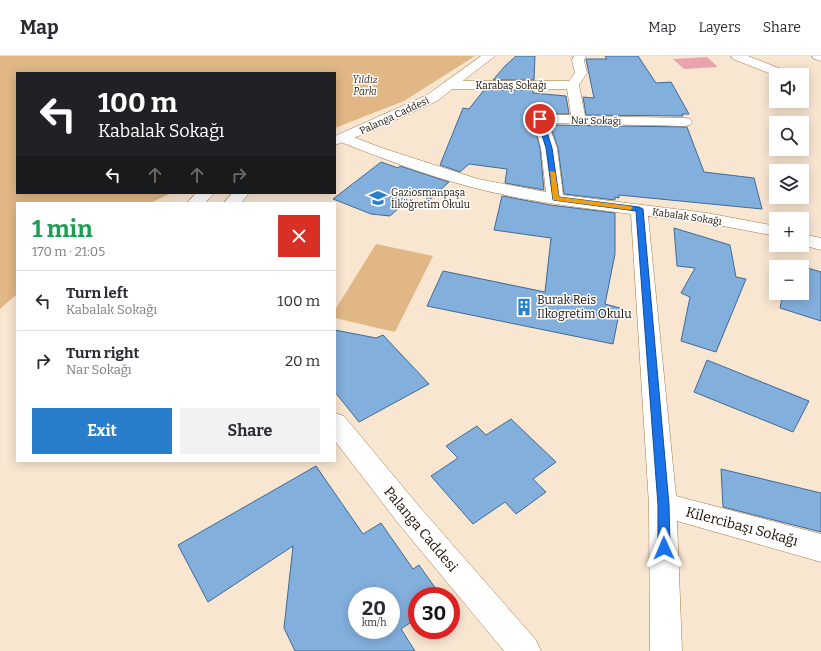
<!DOCTYPE html>
<html lang="en">
<head>
<meta charset="utf-8">
<style>
  :root { --surface:#fff; --page:#f2f2f3; --text:#2b2b33; --muted:#7c7c81; --line:#e1e1e2; --accent:#297ecc }
  body { margin:0; font-family:Bitter,serif; background:var(--page); color:var(--text); height:100vh; display:flex; flex-direction:column; font-size:15px; white-space:nowrap }
  * { box-sizing:border-box; margin:0 }
  p { font-size:13px; color:var(--muted) }
  .icon { flex:none; width:22px; height:22px; fill:none; stroke:currentColor; stroke-width:2; stroke-linecap:round; stroke-linejoin:round }
  .map { position:relative; flex:1; overflow:hidden }
  .sheet { position:absolute; left:16px; top:146px; width:320px; height:260px; display:flex; flex-direction:column; background:var(--surface); border-radius:0px; box-shadow:0 2px 10px #0003 }
  .sheet>* { flex:none }
  .banner { position:absolute; left:16px; top:16px; width:320px; height:122px; border-radius:0px; box-shadow:0 2px 10px #0003; background:#202124; color:#fff; overflow:hidden }
  .buttons { position:absolute; left:769px; top:12px; display:grid; gap:8px }
  .buttons a { display:grid; place-items:center; width:40px; height:40px; border-radius:0px; background:var(--surface); box-shadow:0 2px 10px #0003; font-size:20px }
  .speed { position:absolute; left:348px; top:531px; display:flex; gap:8px; font-size:20px; font-weight:700; text-align:center }
  .speed>* { display:grid; place-content:center; width:52px; height:52px; border-radius:50%; background:var(--surface); box-shadow:0 2px 10px #0003; line-height:1 }
  .speed small { font-size:10px; font-weight:400 }
  .speed .limit { border:6px solid #d22; background:#fff; color:#111 }
  .pin { position:absolute; display:grid; place-items:center; width:34px; height:34px; color:#fff; margin:-17px; border:2px solid #fff; border-radius:50%; box-shadow:0 1px 4px #0007 }
  .me { position:absolute; width:44px; margin:-22px; rotate:359deg; stroke-linejoin:round; filter:drop-shadow(0 0 3px #0008) }
  .turn { display:flex; align-items:center; gap:14px; height:84px; padding:0 16px; font-size:18px }
  .turn .icon { width:52px; height:52px; stroke-width:2.5 }
  .turn b { display:block; font-size:28px; line-height:34px }
  .lanes { display:flex; align-items:center; height:38px; padding:0 16px; background:#0003; justify-content:center; gap:20px; direction:ltr }
  .lanes .off { opacity:.35 }
  .round { display:grid; place-items:center; flex:none; width:42px; height:42px; border-radius:0px; background:var(--page) }
  .head { display:flex; align-items:center; justify-content:space-between; height:68px; padding:0 16px }
  h1 { font-size:24px; font-weight:700; line-height:30px; color:#1e9e55 }
  .action { display:flex; gap:8px; margin-top:auto; padding:8px 16px }
  .action a { flex:1; height:46px; border-radius:0px; background:var(--accent); color:#fff; font-size:16px; font-weight:700; line-height:46px; text-align:center }
  .action a+a { background:var(--page); color:var(--text) }
  ul { padding:0; list-style:none }
  li { display:flex; align-items:center; gap:12px; height:60px; padding:0 16px; border-top:1px solid var(--line) }
  li div { flex:1 }
  li b { display:block; font-size:15px }
  li em { font-style:normal }
  header { display:flex; align-items:center; gap:24px; box-sizing:border-box; height:56px; padding:0 20px; background:var(--surface); border-bottom:1px solid var(--line) }
  header strong { font-size:19px }
  nav { display:flex; gap:22px; margin-inline-start:auto; font-size:14px }
  .map>svg:first-child { display:block }
</style>
</head>
<body>
<header>
<strong>Map</strong>
<nav><a>Map</a><a>Layers</a><a>Share</a></nav>
</header>
<div class="map">
<svg width="821" height="595" viewBox="0 0 821 595">
  <rect width="100%" height="100%" fill="#f9e6d1"/>
  <g fill="#e1b786">
    <path d="M0 0H475L404 45 335 72V17H17V137H172L150 147H17V238L0 253Z"/>
    <path d="M376 188 433 200 395 276 335 262V254Z"/>
  </g>
  <path fill="#e9a4ad" d="M707 1 718 11 684 13 673 3Z"/>
  <g fill="#83afdd" stroke="#3f6a96" fill-rule="evenodd">
    <path d="M516 0H535L534 24H493L505 10Z"/>
    <path d="M605 0H638L656 27 671 26 689 58H682L683 60 586 59 583 41 594 42 586 3H607Z"/>
    <path d="M484 34H533V37L566 40 569 58H540L535 59 532 62 540 92 544 134 505 127 507 113 469 108 460 116 440 109 463 52 469 53Z"/>
    <path d="M550 69 687 71 704 116 754 122 762 153 619 139V142L615 141V144L564 138 558 92Z"/>
    <path d="M381 106 398 112 400 110 449 126 424 149 428 140 417 136 390 160 371 158 333 143Z"/>
    <path d="M502 140 550 149 615 157V198L605 248 620 252 613 288 427 250 443 215 545 236 551 182 494 174Z"/>
    <path d="M674 172 730 189 736 221 746 223 716 296 681 285 690 241 681 237 695 212 677 210Z"/>
    <path d="M791 207 821 216V265L780 252 783 237H802V211H790Z"/>
    <path d="M335 274 376 282 383 279 429 328 359 366 335 336Z"/>
    <path d="M707 304 809 345 793 376 694 336Z"/>
    <path d="M511 363 556 406 533 423 546 436 516 458 505 446 473 468 431 420 458 402 446 390 477 370 486 379Z"/>
    <path d="M316 410 363 478 381 467 413 513 419 509 441 540H417V562L401 573 415 595H295L284 572 293 490 208 546 178 489ZM357 540H391V574H357Z"/>
    <path d="M721 413 821 437V476L723 451Z"/>
  </g>
  <g fill="none" stroke-linecap="round" stroke-linejoin="round">
    <g stroke="#a37947" stroke-width="1">
      <g id="minor">
        <path d="M574 0H586L584 4 587 17 579 29 585 60 685 62 690 63 692 66 690 69 685 70 548 67 557 92 563 139 707 157 776 170V180L707 167 648 160 676 440 821 478V506L677 465 682 595H650L649 449 631 158C577 151 523 145 471 131 426 119 381 102 338 85L336 82 338 79 343 78 348 79 382 92 478 123 546 136 541 92 533 63 535 60 540 59H571L567 33H449L444 32 443 29 444 26 449 25H569L575 17 572 4Z"/>
        <path d="M731 0H748L789 16 791 19 776 20 733 3Z"/>
        <path d="M812 0H821V5L814 3Z"/>
        <path d="M802 178 821 182V194L802 189Z"/>
      </g>
    </g>
    <g stroke="#a37947" stroke-width="1">
      <g id="secondary">
        <path d="M481 0H495L437 45 374 74 335 89V80L427 39Z"/>
        <path d="M196 137H214L205 147H187Z"/>
        <path d="M232 137H249L241 147H224Z"/>
        <path d="M335 357 344 360 418 449 536 584 541 595H504L398 467 335 385Z"/>
      </g>
    </g>
    <use href="#minor" fill="#fff" fill-rule="evenodd"/>
    <use href="#secondary" fill="#fff" fill-rule="evenodd"/>
  </g>
  <path fill="#1a73e8" stroke="#114b97" d="M540 61 543 63 552 92 559 141 639 151 643 153 669 449 670 492 668 496 664 498 660 496 658 492V449L636 155 553 144 546 92 537 63Z"/>
  <path fill="#f59e0b" d="M550 115 555 116 559 141 630 150 633 152 630 154 553 144Z"/>
  <defs>
    <g id="school-bare" transform="scale(1.38)"><path d="M0-5L7-2L0 1L-7-2ZM-4 1L0 2.5L4 1V4Q0 6-4 4Z" fill="#297ecc" stroke="#fff" stroke-width="2.5" paint-order="stroke"/></g>
    <g id="building-bare" transform="scale(1.38)"><path d="M-4-6H4V6H1V3H-1V6H-4ZM-2.5-4.3h1.7v1.8h-1.7ZM.8-4.3h1.7v1.8H.8ZM-2.5-1h1.7V.8h-1.7ZM.8-1h1.7V.8H.8Z" fill="#297ecc" stroke="#fff" stroke-width="2.5" paint-order="stroke"/></g>
  </defs>
  <g fill-rule="evenodd">
    <use href="#school-bare" x="378" y="142"/>
    <use href="#building-bare" x="524" y="251"/>
  </g>
  <g text-anchor="middle" stroke-width="3" stroke-linejoin="round" paint-order="stroke">
    <g font-size="10" font-style="italic" fill="#3b2812" stroke="#fff">
      <text x="365" y="27">Yıldız<tspan x="365" dy="12">Parkı</tspan></text>
    </g>
    <g font-size="10" fill="#1d0e00" stroke="#fff">
      <text x="511" y="33">Karabaş Sokağı</text>
      <text transform="translate(394 59) rotate(-25)" y="4">Palanga Caddesi</text>
      <text transform="translate(596 64) rotate(1)" y="4">Nar Sokağı</text>
      <text transform="translate(687 160) rotate(8)" y="4">Kabalak Sokağı</text>
    </g>
    <g font-size="10" fill="#1d0e00" stroke="#fff" text-anchor="start">
      <text x="391" y="140">Gaziosmanpaşa<tspan x="391" dy="12">İlköğretim Okulu</tspan></text>
    </g>
    <g font-size="12" fill="#1d0e00" stroke="#fff" text-anchor="start">
      <text x="537" y="248">Burak Reis<tspan x="537" dy="14">Ilkogretim Okulu</tspan></text>
    </g>
    <g font-size="14" fill="#1d0e00" stroke="#fff">
      <text transform="translate(742 470) rotate(15)" y="5">Kilercibaşı Sokağı</text>
      <text transform="translate(421 473) rotate(50)" y="5">Palanga Caddesi</text>
    </g>
  </g>
</svg>
<div class="buttons">
<a><svg class="icon" aria-label="sound" viewBox="0 0 24 24"><path d="M4 9h4l5-4v14l-5-4H4zM17 9q2 3 0 6"/></svg></a>
<a><svg class="icon" aria-label="search" viewBox="0 0 24 24"><circle cx="10" cy="10" r="6"/><path d="M15 15l6 6"/></svg></a>
<a><svg class="icon" aria-label="layers" viewBox="0 0 24 24"><path d="M12 4l9 5-9 5-9-5zM3 14l9 5 9-5"/></svg></a>
<a>+</a>
<a>−</a>
</div>
<div class="speed"><div>20<small>km/h</small></div><div class="limit">30</div></div>
<div class="pin" style="left:540px;top:63px;background:#d93025"><svg class="icon" aria-label="arrive" viewBox="0 0 24 24"><path d="M6 21V4h12l-3 4 3 4H6"/></svg></div>
<svg class="me" style="left:664px;top:492px" viewBox="-20 -20 40 40"><path d="M0-17L14 15 0 8-14 15z" fill="#1a73e8" stroke="#fff" stroke-width="4"/></svg>
<div class="banner">
<div class="turn"><svg class="icon" aria-label="left" viewBox="0 0 24 24"><path d="M17 20v-9H6M10 6l-5 5 5 5"/></svg><div><b>100 m</b>Kabalak Sokağı</div></div>
<div class="lanes"><svg class="icon" aria-label="left" viewBox="0 0 24 24"><path d="M17 20v-9H6M10 6l-5 5 5 5"/></svg><svg class="icon off" aria-label="ahead" viewBox="0 0 24 24"><path d="M12 20V5M6 11l6-6 6 6"/></svg><svg class="icon off" aria-label="ahead" viewBox="0 0 24 24"><path d="M12 20V5M6 11l6-6 6 6"/></svg><svg class="icon off" aria-label="right" viewBox="0 0 24 24"><path d="M7 20v-9h11M14 6l5 5-5 5"/></svg></div>
</div>
<section class="sheet">
<div class="head"><div><h1>1 min</h1><p>170 m · 21:05</p></div><a class="round" style="background:#d93025;color:#fff"><svg class="icon" aria-label="close" viewBox="0 0 24 24"><path d="M6 6l12 12M18 6L6 18"/></svg></a></div>
<ul>
<li><svg class="icon" aria-label="left" viewBox="0 0 24 24"><path d="M17 20v-9H6M10 6l-5 5 5 5"/></svg><div><b>Turn left</b><p>Kabalak Sokağı</p></div><em>100 m</em></li>
<li><svg class="icon" aria-label="right" viewBox="0 0 24 24"><path d="M7 20v-9h11M14 6l5 5-5 5"/></svg><div><b>Turn right</b><p>Nar Sokağı</p></div><em>20 m</em></li>
</ul>
<div class="action"><a>Exit</a><a>Share</a></div>
</section>
</div>
</body>
</html>
